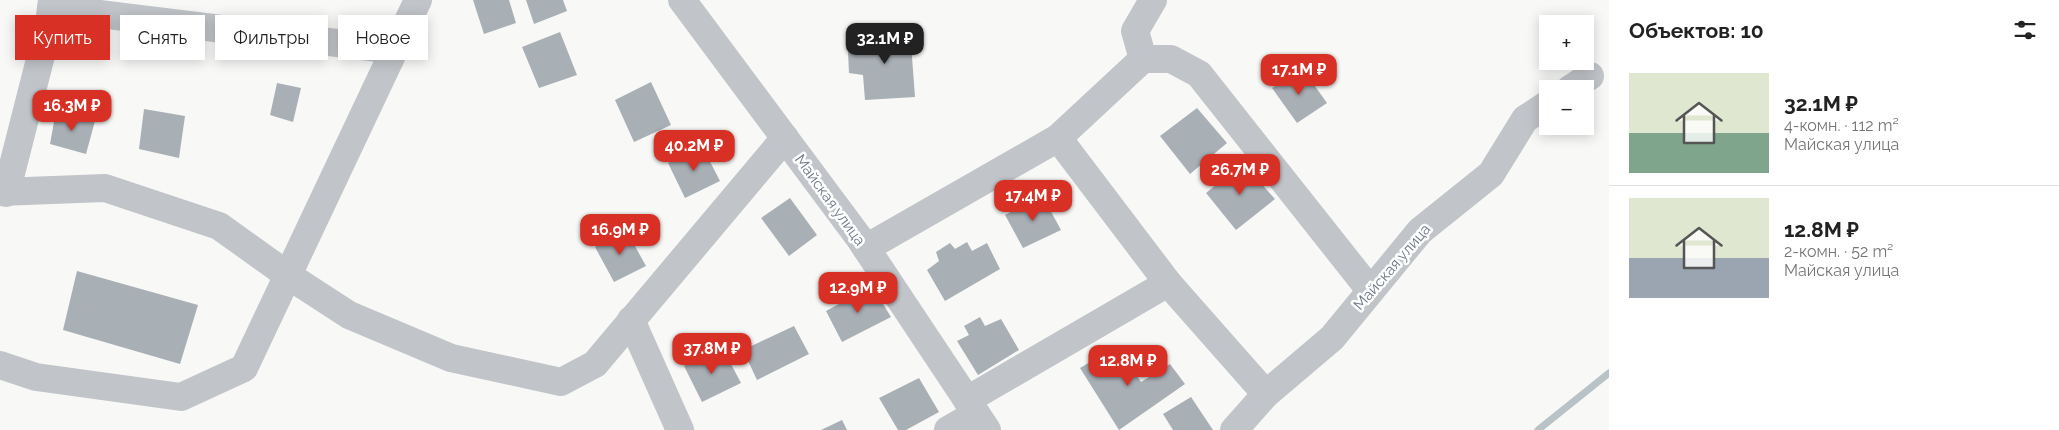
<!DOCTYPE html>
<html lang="ru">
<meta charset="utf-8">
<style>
body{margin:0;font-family:Raleway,sans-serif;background:#f2f2f2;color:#222;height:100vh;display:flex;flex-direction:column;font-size:19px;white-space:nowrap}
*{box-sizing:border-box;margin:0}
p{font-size:16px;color:#767676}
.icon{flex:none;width:28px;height:28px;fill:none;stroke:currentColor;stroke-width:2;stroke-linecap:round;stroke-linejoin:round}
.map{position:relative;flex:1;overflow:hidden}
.drawer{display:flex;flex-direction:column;background:#fff;width:450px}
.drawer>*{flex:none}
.hud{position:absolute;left:15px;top:15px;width:475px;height:45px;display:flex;gap:10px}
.tools{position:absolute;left:1539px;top:15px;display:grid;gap:10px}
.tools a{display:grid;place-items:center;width:55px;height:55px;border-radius:0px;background:#fff;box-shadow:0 2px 12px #0003;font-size:25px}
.price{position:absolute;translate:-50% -42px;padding:0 11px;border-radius:10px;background:#d93025;color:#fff;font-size:16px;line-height:32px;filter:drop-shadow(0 1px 2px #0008)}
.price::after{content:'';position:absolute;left:50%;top:30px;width:15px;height:11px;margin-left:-8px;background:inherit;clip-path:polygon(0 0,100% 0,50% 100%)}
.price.on{background:#222;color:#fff}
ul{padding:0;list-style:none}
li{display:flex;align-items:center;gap:15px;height:125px;padding:0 20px}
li+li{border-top:1px solid #e0e0e0}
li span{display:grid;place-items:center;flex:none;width:140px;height:100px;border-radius:0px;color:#555}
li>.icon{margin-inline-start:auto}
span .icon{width:60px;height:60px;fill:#fffc;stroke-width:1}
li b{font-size:21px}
h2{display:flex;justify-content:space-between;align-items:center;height:60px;padding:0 20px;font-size:21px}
.pill{padding:0 18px;border-radius:0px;background:#fff;box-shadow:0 2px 12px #0003;font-size:18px;line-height:45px}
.pill.on{background:#d93025;color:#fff}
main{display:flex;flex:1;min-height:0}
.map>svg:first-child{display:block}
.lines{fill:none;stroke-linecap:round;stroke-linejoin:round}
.stream{stroke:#b9c3c7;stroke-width:7}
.building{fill:#a8afb5}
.minor{stroke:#c1c4c8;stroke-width:28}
.labels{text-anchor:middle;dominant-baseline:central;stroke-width:5;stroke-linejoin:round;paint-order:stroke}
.street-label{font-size:15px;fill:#6c7884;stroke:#fff}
</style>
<main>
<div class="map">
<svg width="1609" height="430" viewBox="0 0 1609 430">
<rect width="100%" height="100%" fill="#f8f9f7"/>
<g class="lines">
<!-- stream -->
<polyline class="stream" points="1538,430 1609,373"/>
</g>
<!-- building -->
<g class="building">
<polygon points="473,0 509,0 516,23 484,34"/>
<polygon points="526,0 563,0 567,11 534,24"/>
<polygon points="910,30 915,97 865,100 863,75 849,73 848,52 862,53 863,33"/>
<polygon points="560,32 577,75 539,88 522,47"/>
<polygon points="1302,68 1327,103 1297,123 1272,88"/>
<polygon points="651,82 671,125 634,142 615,100"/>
<polygon points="277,83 301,88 293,122 270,115"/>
<polygon points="1197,108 1227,143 1190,174 1160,136"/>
<polygon points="144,109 185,116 179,158 139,149"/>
<polygon points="56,111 95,121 86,154 50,144"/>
<polygon points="702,146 720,181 685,198 668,163"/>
<polygon points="1243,163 1275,199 1236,230 1206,193"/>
<polygon points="1042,195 1061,230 1023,248 1005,215"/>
<polygon points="790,198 817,235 789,256 761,218"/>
<polygon points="626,230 646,266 614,282 595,247"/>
<polygon points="967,242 972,251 987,243 1000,269 945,301 927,270 939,261 936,252 950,243 955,249"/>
<polygon points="77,271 198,305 180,364 63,330"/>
<polygon points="872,286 891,317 842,342 826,311"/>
<polygon points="980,317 985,326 1001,319 1019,350 978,375 957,341 969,335 964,326"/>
<polygon points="794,326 809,354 757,380 743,350"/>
<polygon points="1117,346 1141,382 1170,364 1185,384 1119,430 1080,368"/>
<polygon points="722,347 741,383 702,402 684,366"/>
<polygon points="919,378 939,412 906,430 898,430 879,398"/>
<polygon points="1191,397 1213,430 1173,430 1163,414"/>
<polygon points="842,420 847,430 821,430"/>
</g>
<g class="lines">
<!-- minor -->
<g class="minor">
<polyline points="682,0 860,239 987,430"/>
<polyline points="51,8 395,50"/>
<polyline points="1143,59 1135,31 1153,0"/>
<polyline points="1570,89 1590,76"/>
<polyline points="1058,138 1168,283"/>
<polyline points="0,192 105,188 219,226 289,276 349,315 451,358 561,382 595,364 785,138"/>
<polyline points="6,193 49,24 52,0"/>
<polyline points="866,248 1058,138 1143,59 1171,59 1199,74 1370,290"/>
<polyline points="631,320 680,430"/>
<polyline points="0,365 36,377 181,397 244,368 418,0"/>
<polyline points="967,400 1168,283 1266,394"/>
<polyline points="948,430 976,414"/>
<polyline points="1234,430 1266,394 1332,338 1420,231 1491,174 1525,119 1548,104"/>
</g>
</g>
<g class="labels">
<!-- street labels -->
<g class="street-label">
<text transform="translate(830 200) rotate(54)">Майская улица</text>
<text transform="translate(1392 267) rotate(-49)">Майская улица</text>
</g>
</g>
</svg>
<div class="tools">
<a>+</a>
<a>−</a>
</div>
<b class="price on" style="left:885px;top:65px">32.1M ₽</b>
<b class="price" style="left:1299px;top:96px">17.1M ₽</b>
<b class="price" style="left:72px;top:132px">16.3M ₽</b>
<b class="price" style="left:694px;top:172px">40.2M ₽</b>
<b class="price" style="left:1240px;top:196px">26.7M ₽</b>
<b class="price" style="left:1033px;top:222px">17.4M ₽</b>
<b class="price" style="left:620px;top:256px">16.9M ₽</b>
<b class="price" style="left:858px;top:314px">12.9M ₽</b>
<b class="price" style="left:712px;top:375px">37.8M ₽</b>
<b class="price" style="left:1128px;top:387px">12.8M ₽</b>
<div class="hud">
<a class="pill on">Купить</a>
<a class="pill">Снять</a>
<a class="pill">Фильтры</a>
<a class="pill">Новое</a>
</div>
</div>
<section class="drawer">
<h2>Объектов: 10<svg class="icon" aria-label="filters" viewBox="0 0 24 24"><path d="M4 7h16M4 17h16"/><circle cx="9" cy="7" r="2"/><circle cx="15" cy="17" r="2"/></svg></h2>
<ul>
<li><span style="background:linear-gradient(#dfe7d0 60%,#7fa58c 0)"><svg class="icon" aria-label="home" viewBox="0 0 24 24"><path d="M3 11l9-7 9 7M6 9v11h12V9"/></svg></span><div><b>32.1M ₽</b><p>4-комн. · 112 m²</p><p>Майская улица</p></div></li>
<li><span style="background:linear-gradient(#dfe7d0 60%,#9aa5b1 0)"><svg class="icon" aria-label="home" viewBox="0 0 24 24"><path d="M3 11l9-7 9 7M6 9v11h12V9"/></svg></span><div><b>12.8M ₽</b><p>2-комн. · 52 m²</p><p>Майская улица</p></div></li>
</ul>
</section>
</main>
